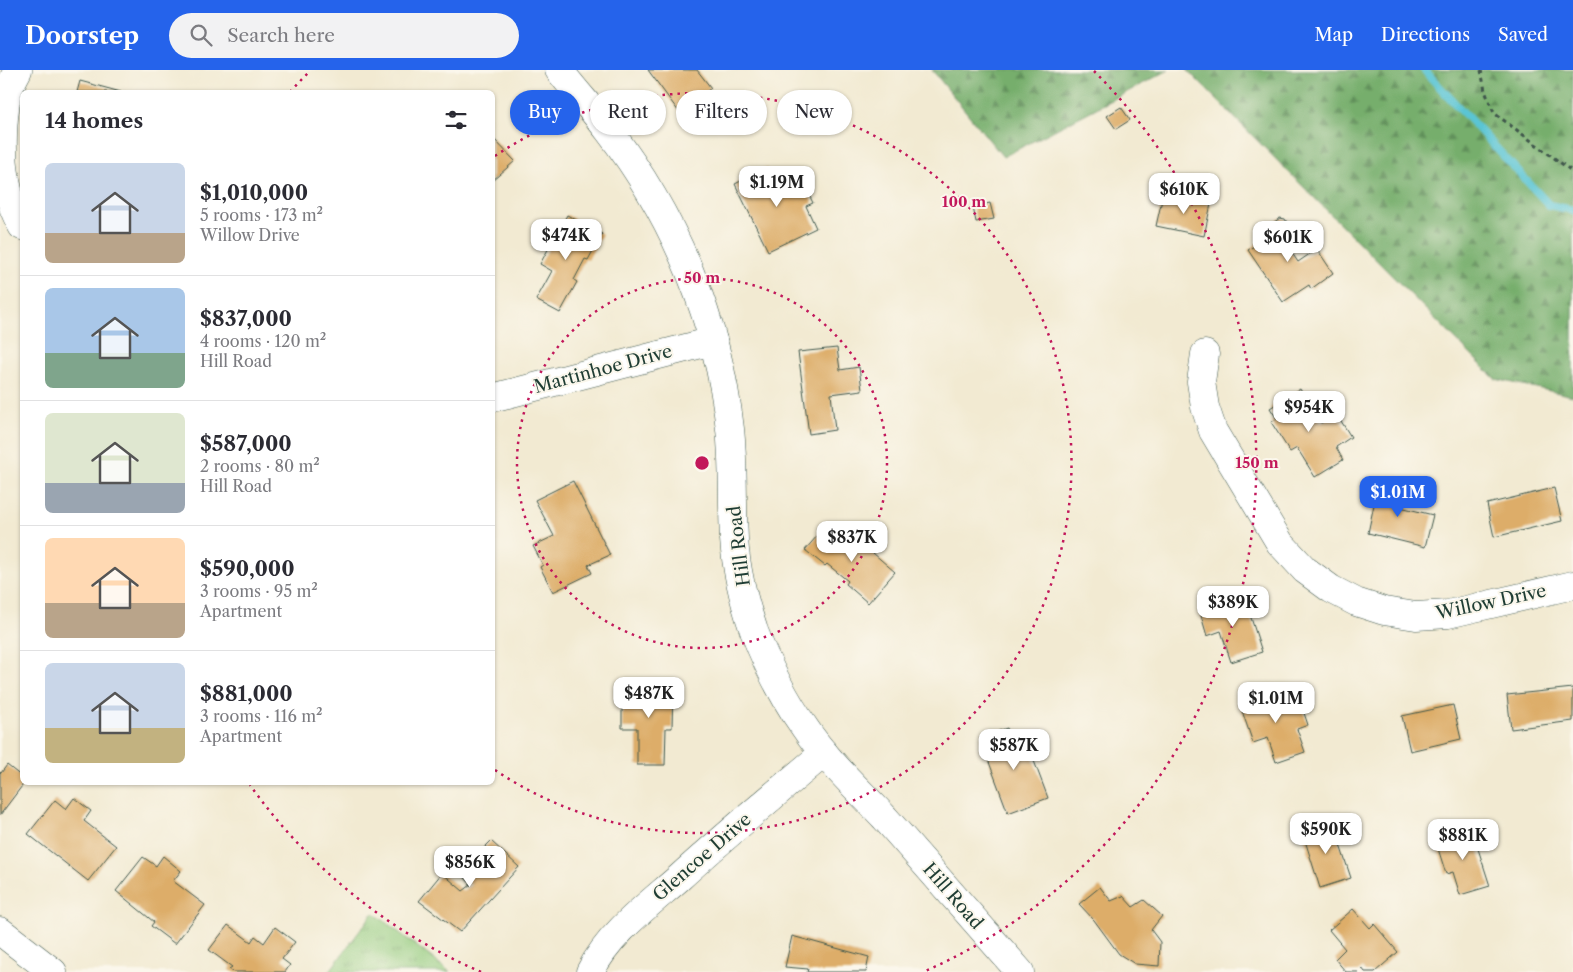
<!DOCTYPE html>
<meta charset="utf-8">
<style>
body{margin:0;font-family:"Libre Caslon Text",serif;background:#f2f2f3;color:#2b2b33;height:100vh;display:flex;flex-direction:column;font-size:19px;white-space:nowrap}
*{box-sizing:border-box;margin:0}
p{font-size:16px;color:#7c7c81}
.icon{flex:none;width:28px;height:28px;fill:none;stroke:currentColor;stroke-width:2;stroke-linecap:round;stroke-linejoin:round}
.map{position:relative;flex:1;overflow:hidden}
.panel{position:absolute;left:20px;top:20px;width:475px;height:695px;display:flex;flex-direction:column;background:#fff;border-radius:8px;box-shadow:0 1px 4px #0004}
.panel>*{flex:none}
.hud{position:absolute;left:510px;top:20px;width:475px;height:45px;display:flex;gap:10px}
.price{position:absolute;translate:-50% -42px;padding:0 11px;border-radius:10px;background:#fff;color:#222;font-size:16px;line-height:32px;filter:drop-shadow(0 1px 2px #0008)}
.price::after{content:'';position:absolute;left:50%;top:30px;width:15px;height:11px;margin-left:-8px;background:inherit;clip-path:polygon(0 0,100% 0,50% 100%)}
.price.selected{background:#2563eb;color:#fff}
ul{padding:0;list-style:none}
li{display:flex;align-items:center;gap:15px;height:125px;padding:0 25px}
li+li{border-top:1px solid #e1e1e2}
li span{display:grid;place-items:center;flex:none;width:140px;height:100px;border-radius:8px;color:#555}
li>.icon{margin-inline-start:auto}
span .icon{width:60px;height:60px;fill:#fffc;stroke-width:1}
li b{font-size:21px}
h2{display:flex;justify-content:space-between;align-items:center;height:60px;padding:0 25px;font-size:21px}
.chip{padding:0 18px;border-radius:22px;background:#fff;box-shadow:0 1px 4px #0004;font-size:18px;line-height:45px}
.chip.selected{background:#2563eb;color:#fff}
header{display:flex;align-items:center;gap:30px;box-sizing:border-box;height:70px;padding:0 25px;background:#2563eb;color:#fff}
header strong{font-size:24px}
nav{display:flex;gap:28px;margin-inline-start:auto;font-size:18px}
.search{width:350px;height:45px;background:#f2f2f3;display:flex;align-items:center;gap:12px;box-sizing:border-box;padding:0 18px;border-radius:28px;color:#7c7c81;font-size:19px}
.map>svg:first-child{display:block}
.grass{fill:url(#grass-tufts);stroke:#598458}
.forest{fill:url(#forest-firs);stroke:#4a7650}
.lines{fill:none;stroke-linecap:round;stroke-linejoin:round}
.stream{stroke:#5ac5d4;stroke-width:8}
.building{fill:#ddad69}
.minor-casing{stroke:#3f574c;stroke-width:29}
.path{stroke:#3f574c;stroke-width:3;stroke-dasharray:4 4;stroke-linecap:butt}
.minor{stroke:#fff;stroke-width:28}
.ring{fill:none;stroke:#c2185b;stroke-width:2.5;stroke-dasharray:2.5 5}
.labels{text-anchor:middle;dominant-baseline:central;stroke-width:4;stroke-linejoin:round;paint-order:stroke}
.street-label{font-size:18px;fill:#1f3d34;stroke:#fbf7ec}
.centre{fill:#c2185b;stroke:#fbf7ec;stroke-width:2.5}
.ring-label{font-size:15px;text-anchor:middle;font-weight:bold;fill:#c2185b;stroke:#fbf7ec;stroke-width:4;stroke-linejoin:round;paint-order:stroke}
</style>
<header>
<strong>Doorstep</strong>
<div class="search"><svg class="icon" aria-label="search" viewBox="0 0 24 24"><circle cx="10" cy="10" r="6"/><path d="M15 15l6 6"/></svg>Search here</div>
<nav><a>Map</a><a>Directions</a><a>Saved</a></nav>
</header>
<div class="map">
<svg width="1573" height="902" viewBox="0 0 1573 902">
<defs>
<pattern id="grass-tufts" width="24" height="20" patternUnits="userSpaceOnUse" patternTransform="scale(1.25)"><rect width="24" height="20" fill="#93ca7d"/><path d="M3 7l-1-3M5 7V3M7 7l1-3M15 17l-1-3M17 17v-4M19 17l1-3" fill="none" stroke="#77a567"/></pattern>
<pattern id="forest-firs" width="22" height="20" patternUnits="userSpaceOnUse" patternTransform="scale(1.25)"><rect width="22" height="20" fill="#76ae6c"/><path d="M5 1l3.5 6h-7zM16 11l3.5 6h-7z" fill="#608f5a"/></pattern>
</defs>
<rect width="100%" height="100%" fill="#fbf7ec"/>
<filter id="ink" filterUnits="userSpaceOnUse"><feTurbulence type="fractalNoise" baseFrequency=".02" numOctaves="2"/><feDisplacementMap in="SourceGraphic" scale="10" xChannelSelector="R" yChannelSelector="G"/><feConvolveMatrix kernelMatrix="1 2 1 2 8 2 1 2 1" color-interpolation-filters="sRGB"/></filter>
<filter id="wash" filterUnits="userSpaceOnUse"><feTurbulence type="fractalNoise" baseFrequency=".0096" numOctaves="4" result="noise"/><feDisplacementMap in="SourceGraphic" scale="20" xChannelSelector="R" yChannelSelector="G"/><feGaussianBlur stdDeviation="1.12" result="paint"/><feColorMatrix in="noise" values="0 0 0 0 0 0 0 0 0 0 0 0 0 0 0 0 0 1.4 0 .05"/><feComposite in="paint" operator="in"/></filter>
<g filter="url(#wash)">
<rect width="100%" height="100%" fill="#f2ead2"/>
<!-- grass -->
<polygon class="grass" points="373,843 374,843 450,902 329,902"/>
<!-- forest -->
<g class="forest">
<polygon points="932,0 1169,0 1003,87"/>
<polygon points="1187,0 1573,0 1573,326 1495,309"/>
</g>
<g class="lines">
<!-- stream -->
<polyline class="stream" points="1424,0 1549,135 1573,140"/>
</g>
<g id="blocks">
<!-- building -->
<g class="building">
<polygon points="648,0 697,0 711,18 679,42"/>
<polygon points="80,11 121,22 77,22"/>
<polygon points="1121,37 1130,50 1116,59 1107,46"/>
<polygon points="492,67 515,91 492,111"/>
<polygon points="767,98 775,116 799,104 813,133 806,136 816,158 768,181 735,114"/>
<polygon points="1163,125 1211,134 1204,166 1156,156"/>
<polygon points="990,133 994,149 976,152 973,137"/>
<polygon points="567,145 602,164 588,190 585,189 574,210 577,212 560,243 536,230 552,201 540,194"/>
<polygon points="1280,148 1285,149 1295,165 1294,168 1286,174 1298,192 1317,179 1333,203 1311,219 1309,215 1283,232 1248,180 1275,162 1270,155"/>
<polygon points="837,278 840,300 859,297 862,320 831,324 835,360 809,364 798,282"/>
<polygon points="1300,319 1321,353 1336,343 1351,367 1336,377 1343,390 1315,407 1297,378 1290,382 1271,352 1277,349 1270,338"/>
<polygon points="573,411 610,485 588,495 592,503 553,522 540,497 543,495 533,476 554,466 535,430"/>
<polygon points="1379,411 1405,418 1400,437 1433,445 1425,477 1368,463"/>
<polygon points="1554,418 1562,451 1494,467 1487,434"/>
<polygon points="823,459 842,474 851,464 895,502 868,533 846,514 848,511 827,494 825,496 805,480"/>
<polygon points="1244,526 1262,582 1231,592 1221,561 1207,566 1200,542 1213,538 1213,536"/>
<polygon points="622,615 673,615 672,658 666,658 665,695 637,695 637,658 622,658"/>
<polygon points="1573,618 1573,651 1511,659 1507,625"/>
<polygon points="1286,622 1290,634 1300,631 1308,655 1297,659 1305,682 1276,692 1268,668 1253,673 1240,635 1256,629 1257,632"/>
<polygon points="1453,635 1461,669 1410,681 1402,646"/>
<polygon points="1007,658 1016,680 1028,675 1048,728 1008,743 980,668"/>
<polygon points="7,695 22,707 22,712 25,712 0,745 0,702 1,703"/>
<polygon points="74,728 91,741 84,751 116,776 88,811 28,764 55,730 66,739"/>
<polygon points="1332,751 1351,808 1320,818 1302,761"/>
<polygon points="1471,757 1490,816 1460,825 1453,802 1446,804 1435,769"/>
<polygon points="491,771 519,797 460,862 419,831 442,803 463,821 471,815 460,802"/>
<polygon points="163,786 181,801 173,811 205,835 175,874 151,856 154,852 116,821 143,787 156,796"/>
<polygon points="1100,817 1111,831 1123,826 1133,837 1144,830 1162,846 1151,860 1160,872 1159,896 1135,894 1119,884 1094,850 1079,834"/>
<polygon points="1353,839 1370,858 1374,854 1398,882 1375,902 1365,902 1362,898 1358,902 1346,902 1335,889 1345,879 1329,860"/>
<polygon points="228,855 251,872 255,866 264,873 275,857 295,872 282,889 290,895 285,902 233,902 229,899 232,897 209,880"/>
<polygon points="792,866 869,887 866,902 807,902 808,899 785,897"/>
</g>
</g>
</g>
<g filter="url(#ink)">
<use href="#blocks" fill-opacity="0" stroke="#3f574c" stroke-width="1"/>
<g class="lines">
<defs>
<g id="minor">
<path d="M18 0C14 8 9 16 7 25 0 67 0 118 22 156"/>
<path d="M559 0C575 21 593 40 609 61 675 147 718 251 730 359 734 395 732 432 734 469 736 499 744 532 754 561 767 594 784 629 805 658 827 691 858 719 885 748 930 800 975 851 1020 902"/>
<polyline points="1205,284 1201,312 1205,337 1213,361 1280,473 1305,500 1331,519 1356,532 1384,541 1416,546 1448,544 1573,515"/>
<polyline points="492,328 713,271"/>
<polyline points="0,861 53,902"/>
<path d="M590 902C609 864 647 836 679 808 726 765 775 724 824 683"/>
</g>
</defs>
<!-- minor casing -->
<use href="#minor" class="minor-casing"/>
<!-- path -->
<polyline class="path" points="1481,0 1485,21 1494,43 1573,102"/>
<!-- minor -->
<use href="#minor" class="minor"/>
</g>
</g>
<!-- distance rings -->
<g class="ring">
<circle cx="702" cy="393" r="185"/>
<path d="M495 86A370 370 0 1 1 495 700"/>
<path d="M481 902A555 555 0 0 1 250 715M290 22A555 555 0 0 1 310 1M1094 1A555 555 0 0 1 923 902"/>
</g>
<g class="labels">
<!-- street labels -->
<g class="street-label">
<text transform="translate(603 299) rotate(-15)">Martinhoe Drive</text>
<text transform="translate(739 476) rotate(-97)">Hill Road</text>
<text transform="translate(1491 532) rotate(-12)">Willow Drive</text>
<text transform="translate(702 787) rotate(-41)">Glencoe Drive</text>
<text transform="translate(953 826) rotate(49)">Hill Road</text>
</g>
</g>
<circle cx="702" cy="393" r="8" class="centre"/>
<g class="ring-label">
<text x="964" y="137">100 m</text>
<text x="702" y="213">50 m</text>
<text x="1257" y="398">150 m</text>
</g>
</svg>
<b class="price" style="left:777px;top:138px">$1.19M</b>
<b class="price" style="left:1184px;top:145px">$610K</b>
<b class="price" style="left:566px;top:191px">$474K</b>
<b class="price" style="left:1288px;top:193px">$601K</b>
<b class="price" style="left:1309px;top:363px">$954K</b>
<b class="price selected" style="left:1398px;top:448px">$1.01M</b>
<b class="price" style="left:852px;top:493px">$837K</b>
<b class="price" style="left:1233px;top:558px">$389K</b>
<b class="price" style="left:649px;top:649px">$487K</b>
<b class="price" style="left:1276px;top:654px">$1.01M</b>
<b class="price" style="left:1014px;top:701px">$587K</b>
<b class="price" style="left:1326px;top:785px">$590K</b>
<b class="price" style="left:1463px;top:791px">$881K</b>
<b class="price" style="left:470px;top:818px">$856K</b>
<div class="hud">
<a class="chip selected">Buy</a>
<a class="chip">Rent</a>
<a class="chip">Filters</a>
<a class="chip">New</a>
</div>
<section class="panel">
<h2>14 homes<svg class="icon" aria-label="filters" viewBox="0 0 24 24"><path d="M4 7h16M4 17h16"/><circle cx="9" cy="7" r="2"/><circle cx="15" cy="17" r="2"/></svg></h2>
<ul>
<li><span style="background:linear-gradient(#c9d6e8 70%,#b9a48a 0)"><svg class="icon" aria-label="home" viewBox="0 0 24 24"><path d="M3 11l9-7 9 7M6 9v11h12V9"/></svg></span><div><b>$1,010,000</b><p>5 rooms · 173 m²</p><p>Willow Drive</p></div></li>
<li><span style="background:linear-gradient(#a9c7e8 65%,#7fa58c 0)"><svg class="icon" aria-label="home" viewBox="0 0 24 24"><path d="M3 11l9-7 9 7M6 9v11h12V9"/></svg></span><div><b>$837,000</b><p>4 rooms · 120 m²</p><p>Hill Road</p></div></li>
<li><span style="background:linear-gradient(#dfe7d0 70%,#9aa5b1 0)"><svg class="icon" aria-label="home" viewBox="0 0 24 24"><path d="M3 11l9-7 9 7M6 9v11h12V9"/></svg></span><div><b>$587,000</b><p>2 rooms · 80 m²</p><p>Hill Road</p></div></li>
<li><span style="background:linear-gradient(#ffd9b3 65%,#b9a48a 0)"><svg class="icon" aria-label="home" viewBox="0 0 24 24"><path d="M3 11l9-7 9 7M6 9v11h12V9"/></svg></span><div><b>$590,000</b><p>3 rooms · 95 m²</p><p>Apartment</p></div></li>
<li><span style="background:linear-gradient(#c9d6e8 65%,#c2b280 0)"><svg class="icon" aria-label="home" viewBox="0 0 24 24"><path d="M3 11l9-7 9 7M6 9v11h12V9"/></svg></span><div><b>$881,000</b><p>3 rooms · 116 m²</p><p>Apartment</p></div></li>
</ul>
</section>
</div>
